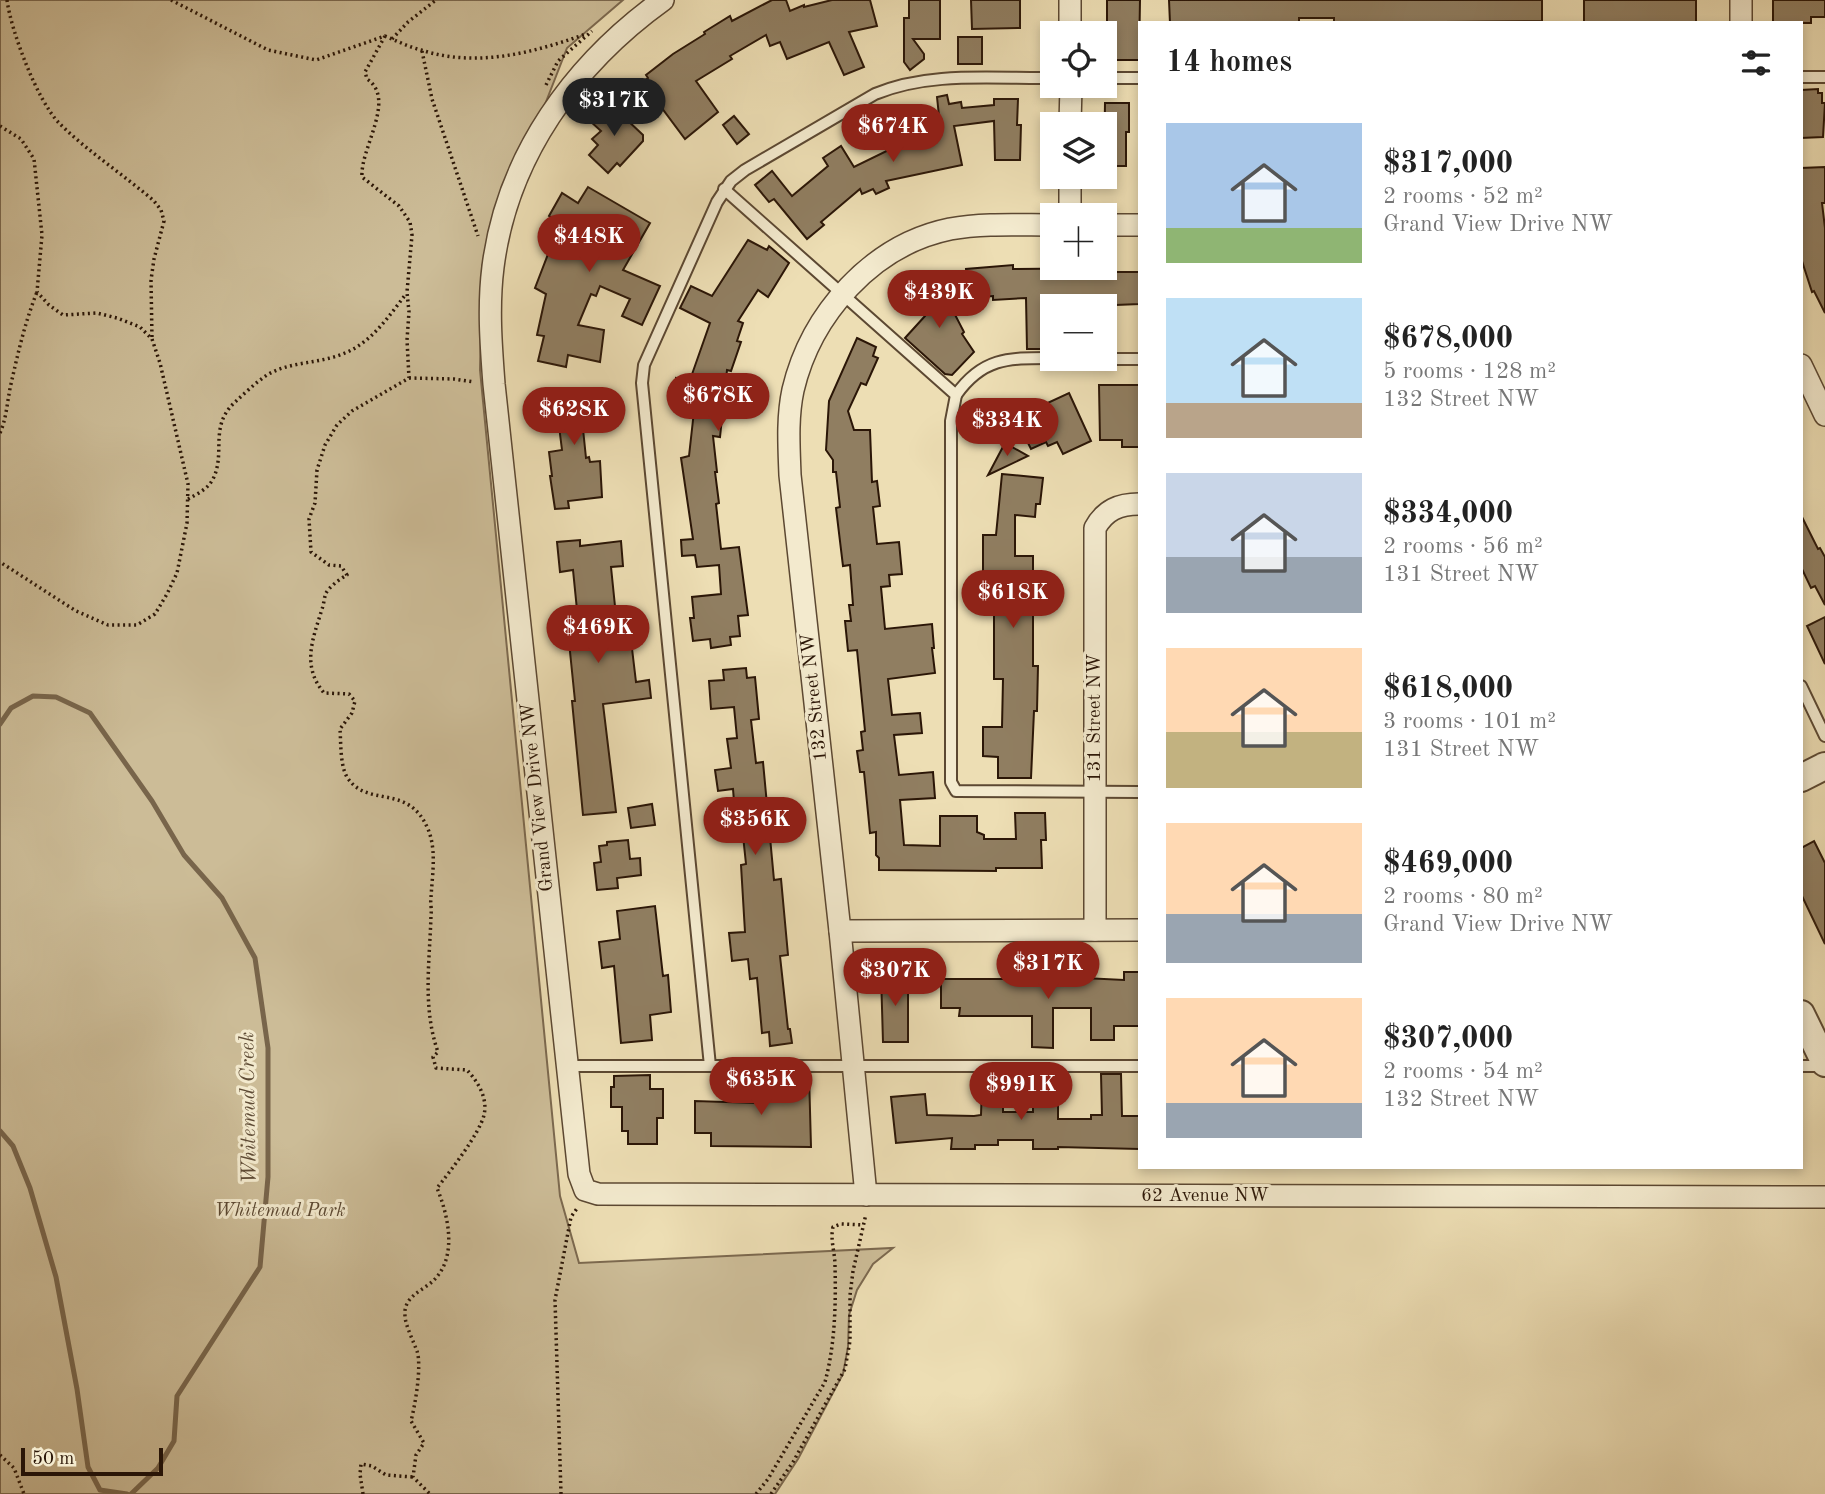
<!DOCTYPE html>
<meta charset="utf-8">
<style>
body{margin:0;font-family:"Old Standard TT",serif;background:#f6f6f6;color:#222;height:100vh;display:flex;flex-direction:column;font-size:26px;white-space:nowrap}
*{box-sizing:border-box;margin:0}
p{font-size:23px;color:#767676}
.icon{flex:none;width:38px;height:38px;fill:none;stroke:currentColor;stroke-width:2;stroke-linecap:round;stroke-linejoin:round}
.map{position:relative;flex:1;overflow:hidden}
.drawer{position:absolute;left:1138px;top:21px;width:665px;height:1148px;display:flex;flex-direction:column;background:#fff;border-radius:0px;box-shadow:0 4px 10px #0003}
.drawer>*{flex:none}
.buttons{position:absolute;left:1040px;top:21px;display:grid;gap:14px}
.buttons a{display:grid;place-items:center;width:77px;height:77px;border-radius:0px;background:#fff;box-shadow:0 4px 10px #0003;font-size:35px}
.scale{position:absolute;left:21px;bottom:18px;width:142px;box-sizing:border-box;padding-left:7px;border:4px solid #2b1607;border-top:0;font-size:19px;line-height:24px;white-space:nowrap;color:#2b1607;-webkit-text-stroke:5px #f3eace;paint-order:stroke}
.price{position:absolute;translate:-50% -60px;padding:0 16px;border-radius:24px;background:#8f2418;color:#fff;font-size:23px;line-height:46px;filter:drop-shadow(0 2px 4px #0008)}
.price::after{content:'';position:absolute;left:50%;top:42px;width:21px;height:16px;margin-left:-10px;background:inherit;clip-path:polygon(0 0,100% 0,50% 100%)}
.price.on{background:#222;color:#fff}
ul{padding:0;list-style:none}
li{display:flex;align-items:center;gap:21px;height:175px;padding:0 28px}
li span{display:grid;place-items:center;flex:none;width:196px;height:140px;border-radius:0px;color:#555}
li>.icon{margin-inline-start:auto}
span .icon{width:84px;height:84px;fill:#fffc;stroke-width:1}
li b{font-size:30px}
h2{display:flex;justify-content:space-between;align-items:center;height:84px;padding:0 28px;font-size:30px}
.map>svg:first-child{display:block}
.green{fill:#ccbc97;stroke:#7c694f;stroke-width:2}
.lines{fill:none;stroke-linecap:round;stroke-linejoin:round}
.stream{stroke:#78654b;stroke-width:5}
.building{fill:#907e61;stroke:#2b1607;stroke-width:2}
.service-casing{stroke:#5c4832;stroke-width:14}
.minor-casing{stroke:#5c4832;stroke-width:24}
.tertiary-casing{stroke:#5c4832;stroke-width:30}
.path{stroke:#2b1607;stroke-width:3.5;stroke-dasharray:2 3.5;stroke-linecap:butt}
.service{stroke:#f3eace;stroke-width:10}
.minor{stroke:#f3eace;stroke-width:21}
.tertiary{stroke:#f3eace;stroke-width:26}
.labels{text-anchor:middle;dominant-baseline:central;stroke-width:6;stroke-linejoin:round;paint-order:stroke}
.street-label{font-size:19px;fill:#2b1607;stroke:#f3eace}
.park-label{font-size:19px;font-style:italic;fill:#5b4832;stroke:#f3eace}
.water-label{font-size:21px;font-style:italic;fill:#5e4b35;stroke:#f3eace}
</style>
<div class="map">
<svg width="1825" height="1494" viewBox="0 0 1825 1494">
<rect width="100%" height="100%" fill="#eddeb4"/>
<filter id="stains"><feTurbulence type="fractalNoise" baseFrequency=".00286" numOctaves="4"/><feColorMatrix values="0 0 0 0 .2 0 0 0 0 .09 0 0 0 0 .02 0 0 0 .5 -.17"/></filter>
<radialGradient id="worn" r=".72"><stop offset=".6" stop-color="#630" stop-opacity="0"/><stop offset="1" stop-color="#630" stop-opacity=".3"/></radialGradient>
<!-- green -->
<polygon class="green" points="0,0 623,0 567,48 482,266 480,370 560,1196 579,1263 893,1248 873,1264 857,1290 849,1315 848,1347 843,1374 798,1459 775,1494 0,1494"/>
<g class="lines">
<!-- stream -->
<g class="stream">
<polyline points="0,724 11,708 33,696 56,697 90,713 152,801 184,855 222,898 255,958 268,1048 268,1177 260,1267 177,1396 174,1441 158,1468 131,1494"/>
<polyline points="0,1131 13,1146 30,1188 56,1277 77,1389 88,1467 100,1490 127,1494"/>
</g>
</g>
<!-- building -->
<g class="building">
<polygon points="772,0 786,0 790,11 804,5 804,7 832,0 870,0 877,26 849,32 864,67 844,75 829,42 787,59 780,42 770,46 766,35 730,56 732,59 696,81 718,112 685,139 658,103 651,108 635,88 648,78 646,75 673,54 705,34 704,32 730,16 732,21"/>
<polygon points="909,0 940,0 940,39 913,39 924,54 924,59 910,70 904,62 904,18 909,18"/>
<polygon points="971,0 1020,0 1020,28 972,29"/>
<polygon points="1107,0 1140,0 1139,60 1107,60"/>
<polygon points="1169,0 1542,0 1542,21 1334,23 1334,18 1299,18 1299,23 1170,23"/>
<rect x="1584" y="0" width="112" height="23"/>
<polygon points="1773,0 1825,0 1825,17 1811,17 1811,23 1773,23"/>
<rect x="958" y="37" width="24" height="27"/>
<polygon points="1818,89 1818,93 1822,93 1822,103 1825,103 1823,137 1801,138 1801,90"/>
<polygon points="947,95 949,104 961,102 962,108 994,105 994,99 1018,99 1017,125 1021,125 1020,160 995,160 994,121 954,126 962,165 886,181 889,188 876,194 873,189 862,194 860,189 821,222 824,225 807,239 774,199 769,202 755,185 772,171 792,196 828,166 823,158 841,146 854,167 905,142 941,135 937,97"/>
<polygon points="608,102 643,135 643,141 620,166 617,163 608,173 589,155 598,145 592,139 601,131 590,121"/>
<polygon points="1105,103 1129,103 1129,132 1126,132 1126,166 1104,166"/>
<polygon points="734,116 749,134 737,144 723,125"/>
<polygon points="1825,167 1825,203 1822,203 1825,228 1825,313 1814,291 1812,292 1801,258 1801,168"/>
<polygon points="588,187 650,223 623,270 660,286 642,325 622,316 630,299 600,286 596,296 591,294 578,325 604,330 600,362 568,355 566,367 538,361 544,336 537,335 546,294 535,288 560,223 549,216 562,193 578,203"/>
<polygon points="748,240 767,250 769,246 789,263 768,297 758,290 738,321 743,323 737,341 741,342 731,371 727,370 720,437 713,436 717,472 715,472 719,503 716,504 721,549 739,547 748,615 738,616 740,636 730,637 731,645 711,648 710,639 693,641 690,618 694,618 692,597 721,594 719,565 697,567 695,555 682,556 681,540 693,539 681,458 689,456 694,411 673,409 676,378 690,380 710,323 680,308 691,286 712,296"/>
<polygon points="1013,265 1013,269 1116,268 1116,272 1139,272 1139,304 1092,306 1092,303 1049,303 1050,349 1027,349 1026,298 993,300 993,296 968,298 966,269"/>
<polygon points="936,278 964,332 962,334 974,352 952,375 945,374 905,338 925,316 912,291"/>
<polygon points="857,338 876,347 873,356 878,358 866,385 861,383 848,411 854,430 870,430 872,482 877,481 880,506 873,507 877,544 899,542 902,574 889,575 890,586 881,587 885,629 932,624 934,648 932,648 935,673 888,679 892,715 920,713 922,733 894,735 899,775 933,772 935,798 900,800 904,845 940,846 940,816 977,816 977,832 984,835 984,839 1016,839 1015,813 1045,813 1046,840 1041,840 1042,868 996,868 996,871 879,870 879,858 876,855 876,832 870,833 864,772 860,772 857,751 863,750 861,732 865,731 857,650 848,651 845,621 851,621 849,605 853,605 850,565 843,566 836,508 840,507 836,472 833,472 833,460 826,450 829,401"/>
<polygon points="1099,385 1139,385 1139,447 1122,447 1122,440 1100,440"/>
<polygon points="566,389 566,394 600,391 603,412 598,413 600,427 583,429 586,458 589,457 590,462 600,461 602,497 568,501 569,508 555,509 550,476 552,476 549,452 562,450 558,418 549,419 545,392"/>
<polygon points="1069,393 1091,441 1063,454 1057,442 1048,446 1046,442 1031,449 1020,427 1045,415 1041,406"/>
<polygon points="1005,443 1028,456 988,475"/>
<polygon points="1002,474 1043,478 1040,504 1036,504 1035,517 1015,515 1015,556 1033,556 1033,666 1038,666 1037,711 1034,711 1031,778 998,778 998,757 983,756 983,727 1002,727 1003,679 994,679 994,582 983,582 983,535 996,535"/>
<polygon points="1801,515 1818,549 1820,548 1825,557 1825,605 1815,586 1811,588 1801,567"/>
<polygon points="580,540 580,546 621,541 623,566 611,567 616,616 628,615 636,682 649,680 651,698 603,704 616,812 583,815 572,701 575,701 567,622 578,620 573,570 560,572 557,542"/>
<polygon points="1825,617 1825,664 1807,626"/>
<polygon points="746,668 747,678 755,677 759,719 751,720 756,763 763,762 774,880 781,879 788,955 780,956 788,1029 790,1029 792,1043 770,1046 769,1032 762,1033 757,978 750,979 748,959 732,961 729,933 745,932 741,865 746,864 742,826 736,826 733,789 718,791 715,770 731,768 727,739 737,738 734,707 711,709 709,681 724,680 723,670"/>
<polygon points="652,804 655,825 631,828 628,808"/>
<polygon points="628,840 630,859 640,858 641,875 617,878 618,888 597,890 594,863 601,862 599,846 607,845 607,842"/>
<polygon points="1814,841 1825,863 1825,944 1801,894 1801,848"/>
<polygon points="655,906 663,976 668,975 671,1012 650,1015 652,1040 621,1043 614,966 602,968 599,942 620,939 617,911"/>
<polygon points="1124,972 1139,972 1139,1026 1114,1026 1114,1040 1091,1040 1091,1008 1053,1008 1053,1048 1032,1047 1032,1016 959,1016 960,1008 941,1008 941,979 1012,979 1012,973 1043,973 1043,976 1124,980"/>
<polygon points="881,974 908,977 908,1042 883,1042"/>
<polygon points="780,1074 809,1074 811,1147 711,1146 711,1133 695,1133 695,1101 756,1103 756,1089 780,1089"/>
<polygon points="1101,1074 1121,1074 1122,1116 1139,1116 1139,1149 1058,1147 1058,1149 1033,1149 1033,1140 998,1140 998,1145 975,1145 975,1149 951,1149 952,1138 896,1143 891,1097 925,1094 927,1115 974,1116 981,1115 982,1086 1003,1087 1003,1112 1033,1112 1033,1094 1058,1094 1058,1119 1091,1119 1091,1115 1102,1115"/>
<polygon points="650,1075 650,1089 663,1089 663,1118 657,1118 657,1144 628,1144 628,1131 622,1131 622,1107 611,1107 611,1087 614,1087 614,1076"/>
</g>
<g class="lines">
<defs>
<g id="service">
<polyline points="1801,77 1825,77"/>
<polyline points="1104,78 1139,78"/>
<polyline points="724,189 956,395 951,421 951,782 956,791 1139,792"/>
<polyline points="1104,359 1139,359"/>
<path d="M956 395C983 357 1009 358 1052 358"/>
<polyline points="1801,686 1825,736"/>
<path d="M568 1066H710L642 383 644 365 717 202 731 181 745 170 875 94C930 71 993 79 1052 78"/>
<polyline points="710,1066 1139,1066"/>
<polyline points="1801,1066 1825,1066"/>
</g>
<g id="minor">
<path d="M663 0C574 64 507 156 493 267 488 306 491 345 494 384L579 1174 585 1190 598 1194 1825 1197"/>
<polyline points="1070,0 1070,33"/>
<polyline points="1741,23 1741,0"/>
<polyline points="1070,124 1071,86"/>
<polyline points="1070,215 1070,177"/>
<polyline points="1104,225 1139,225"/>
<polyline points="1801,365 1825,415"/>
<path d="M1095 930V528C1105 510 1119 504 1139 504"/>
<polyline points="840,931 1139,930"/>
<path d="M866 1195 840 931 790 475C789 447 787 418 793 390 811 314 872 245 950 229 983 223 1018 225 1052 225"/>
</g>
<g id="tertiary">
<polyline points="1801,778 1825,766"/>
<polyline points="1801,1014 1825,1063"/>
</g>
</defs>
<!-- service casing -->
<use href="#service" class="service-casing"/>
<!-- minor casing -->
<use href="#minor" class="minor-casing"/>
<!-- tertiary casing -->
<use href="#tertiary" class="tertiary-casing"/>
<!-- path -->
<g class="path">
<path d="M7 0C11 31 37 100 59 123 87 151 124 175 154 201L161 210 164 221 154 259 151 280 152 339"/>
<path d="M171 0 268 50 316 60 385 36C397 41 409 47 421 50 477 68 532 53 586 34"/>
<path d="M385 36 365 72 367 79C397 99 360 148 362 177L399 206 410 222 412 235 407 292 409 312 407 340 409 378 352 411 337 425 325 445 317 470 315 503 309 519 311 552 329 565 341 566 347 575C340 579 330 586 326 593 324 598 324 604 322 609 313 639 301 665 324 693L349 694 355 701 352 713 340 729C341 743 340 765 347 777 367 809 408 782 428 829 437 851 432 876 431 898 430 903 432 909 431 914 430 960 422 1007 438 1052L433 1057 436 1068 467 1070C478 1082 488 1098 484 1115 480 1133 449 1173 437 1188 448 1215 458 1256 434 1280 423 1291 403 1296 405 1316 405 1324 414 1343 417 1351 422 1366 415 1406 411 1421L424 1443 416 1455 413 1477 430 1494"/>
<polyline points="392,39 408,22 436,0"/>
<polyline points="422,51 432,99 478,236"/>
<polyline points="546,85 558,61 592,31"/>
<polyline points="0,126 21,139 34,159 42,235 37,292 49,305 63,315 97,313 117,318 140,327 152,339 160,363 188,484 187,523 177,573 167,594 155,614 137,625 108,625 76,611 0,562"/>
<polyline points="409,378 454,379 474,382"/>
<path d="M0 433C7 417 7 401 11 384 18 353 25 322 37 292"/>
<path d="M188 499C197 494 208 489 213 479 226 453 209 427 234 403 244 394 255 383 267 375 290 361 320 364 345 353 372 342 389 316 406 294"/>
<polyline points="0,1455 14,1468 24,1494"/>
<polyline points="363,1494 360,1474 361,1464 372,1466 386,1475 413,1477"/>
<polyline points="561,1494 555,1300 571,1217 578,1207"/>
<path d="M756 1494 768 1479 825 1382C835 1345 836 1304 835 1266 835 1252 830 1240 833 1227L841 1224 863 1225"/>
<polyline points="771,1494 793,1462 845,1369 850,1341 850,1295 853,1271 866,1214"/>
</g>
<!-- service -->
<use href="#service" class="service"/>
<!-- minor -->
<use href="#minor" class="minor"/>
<!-- tertiary -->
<use href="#tertiary" class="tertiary"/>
</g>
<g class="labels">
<!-- street labels -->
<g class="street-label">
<text transform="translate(815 697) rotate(-96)">132 Street NW</text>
<text transform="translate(1095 718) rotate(-90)">131 Street NW</text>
<text transform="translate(538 797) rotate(-96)">Grand View Drive NW</text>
<text x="1205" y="1196">62 Avenue NW</text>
</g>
<!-- park labels -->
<g class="park-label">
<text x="280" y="1211">Whitemud Park</text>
</g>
<!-- water labels -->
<g class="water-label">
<text transform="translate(249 1108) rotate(-91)">Whitemud Creek</text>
</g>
</g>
<rect width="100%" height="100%" filter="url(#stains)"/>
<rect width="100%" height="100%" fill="url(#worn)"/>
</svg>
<div class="buttons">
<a><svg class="icon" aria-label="locate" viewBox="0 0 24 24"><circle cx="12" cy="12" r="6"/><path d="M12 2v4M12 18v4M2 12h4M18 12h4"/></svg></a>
<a><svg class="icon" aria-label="layers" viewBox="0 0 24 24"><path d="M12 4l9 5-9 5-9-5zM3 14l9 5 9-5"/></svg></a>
<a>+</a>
<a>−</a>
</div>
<div class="scale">50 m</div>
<b class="price on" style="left:614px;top:138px">$317K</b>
<b class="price" style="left:893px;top:164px">$674K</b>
<b class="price" style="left:589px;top:274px">$448K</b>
<b class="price" style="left:939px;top:330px">$439K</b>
<b class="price" style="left:718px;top:433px">$678K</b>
<b class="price" style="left:574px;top:447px">$628K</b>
<b class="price" style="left:1007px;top:458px">$334K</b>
<b class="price" style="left:1013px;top:630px">$618K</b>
<b class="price" style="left:598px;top:665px">$469K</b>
<b class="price" style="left:755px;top:857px">$356K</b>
<b class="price" style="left:1048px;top:1001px">$317K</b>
<b class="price" style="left:895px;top:1008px">$307K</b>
<b class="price" style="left:761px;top:1117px">$635K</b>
<b class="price" style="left:1021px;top:1122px">$991K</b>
<section class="drawer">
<h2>14 homes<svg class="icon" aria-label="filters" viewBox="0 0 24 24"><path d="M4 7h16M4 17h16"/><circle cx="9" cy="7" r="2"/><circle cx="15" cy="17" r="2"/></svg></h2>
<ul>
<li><span style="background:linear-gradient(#a9c7e8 75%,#8fb573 0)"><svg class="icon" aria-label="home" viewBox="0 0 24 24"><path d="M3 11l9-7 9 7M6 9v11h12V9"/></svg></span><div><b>$317,000</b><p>2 rooms · 52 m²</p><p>Grand View Drive NW</p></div></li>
<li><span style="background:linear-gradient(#bfe0f5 75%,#b9a48a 0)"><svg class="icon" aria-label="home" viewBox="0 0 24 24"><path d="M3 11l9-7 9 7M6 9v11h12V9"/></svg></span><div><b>$678,000</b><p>5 rooms · 128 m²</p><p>132 Street NW</p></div></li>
<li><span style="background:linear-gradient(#c9d6e8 60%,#9aa5b1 0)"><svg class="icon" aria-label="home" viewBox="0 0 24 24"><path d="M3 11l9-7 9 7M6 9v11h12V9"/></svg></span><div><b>$334,000</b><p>2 rooms · 56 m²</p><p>131 Street NW</p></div></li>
<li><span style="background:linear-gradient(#ffd9b3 60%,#c2b280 0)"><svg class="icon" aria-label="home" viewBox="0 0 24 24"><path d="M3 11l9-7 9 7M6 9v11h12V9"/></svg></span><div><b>$618,000</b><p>3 rooms · 101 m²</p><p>131 Street NW</p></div></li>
<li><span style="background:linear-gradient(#ffd9b3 65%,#9aa5b1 0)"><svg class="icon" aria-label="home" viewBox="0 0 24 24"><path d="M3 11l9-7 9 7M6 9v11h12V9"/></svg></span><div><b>$469,000</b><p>2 rooms · 80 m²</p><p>Grand View Drive NW</p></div></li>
<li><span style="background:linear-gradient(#ffd9b3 75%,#9aa5b1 0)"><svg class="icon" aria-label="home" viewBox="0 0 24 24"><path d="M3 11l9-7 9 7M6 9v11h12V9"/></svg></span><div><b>$307,000</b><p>2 rooms · 54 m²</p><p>132 Street NW</p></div></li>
</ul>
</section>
</div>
